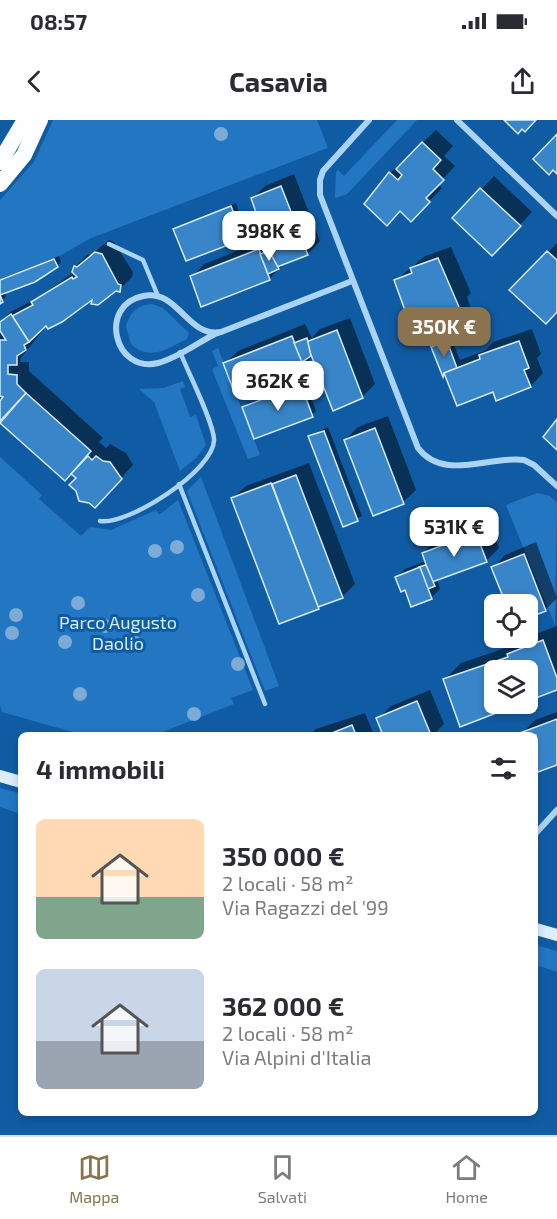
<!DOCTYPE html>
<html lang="it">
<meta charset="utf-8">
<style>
body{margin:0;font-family:"Exo 2",sans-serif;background:#f2f2f3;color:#2b2b33;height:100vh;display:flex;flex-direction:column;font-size:22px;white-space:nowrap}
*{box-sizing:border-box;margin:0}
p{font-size:20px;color:#7c7c81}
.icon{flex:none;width:33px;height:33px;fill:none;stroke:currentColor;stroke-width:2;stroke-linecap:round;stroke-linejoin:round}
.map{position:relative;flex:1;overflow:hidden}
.drawer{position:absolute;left:18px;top:612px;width:520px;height:384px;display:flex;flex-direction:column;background:#fff;border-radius:9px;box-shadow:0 3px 9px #0003}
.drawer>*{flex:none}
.fabs{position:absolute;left:484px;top:474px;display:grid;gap:12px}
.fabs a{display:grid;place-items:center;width:54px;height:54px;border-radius:9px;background:#fff;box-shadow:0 3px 9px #0003;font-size:30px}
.price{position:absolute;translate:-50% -51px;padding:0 14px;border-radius:12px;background:#fff;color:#222;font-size:20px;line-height:39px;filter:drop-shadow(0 2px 3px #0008)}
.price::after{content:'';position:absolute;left:50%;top:36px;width:18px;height:14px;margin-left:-9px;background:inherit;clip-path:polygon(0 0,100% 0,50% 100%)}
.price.active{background:#8a734e;color:#fff}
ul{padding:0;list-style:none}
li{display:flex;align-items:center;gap:18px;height:150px;padding:0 18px}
li span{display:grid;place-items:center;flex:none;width:168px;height:120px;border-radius:9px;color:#555}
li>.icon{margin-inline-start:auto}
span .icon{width:72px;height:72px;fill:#fffc;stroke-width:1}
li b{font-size:26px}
h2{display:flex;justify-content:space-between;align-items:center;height:72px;padding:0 18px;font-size:26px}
.status{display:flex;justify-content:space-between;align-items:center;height:42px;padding:0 30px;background:#fff;direction:ltr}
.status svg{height:16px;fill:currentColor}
header{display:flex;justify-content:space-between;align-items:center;height:78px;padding:0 18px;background:#fff;font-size:27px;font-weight:700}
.menu{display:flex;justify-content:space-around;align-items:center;height:84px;border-top:2px solid #e1e1e2;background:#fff;font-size:16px;color:#7c7c81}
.menu a{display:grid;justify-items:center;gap:3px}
.menu .active{color:#8a734e}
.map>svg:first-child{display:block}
.green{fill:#2376c2}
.shadow{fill:#0007}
.building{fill:#3985ca;stroke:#d5ebfe;stroke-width:1.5}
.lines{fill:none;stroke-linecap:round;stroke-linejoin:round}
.service{stroke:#abd3f6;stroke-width:4.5}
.minor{stroke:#abd3f6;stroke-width:6}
.secondary{stroke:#dcedfe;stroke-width:12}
.trunk{stroke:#fcfeff;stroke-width:16}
.tree{fill:#7cabd6}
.labels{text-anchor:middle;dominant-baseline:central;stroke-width:6;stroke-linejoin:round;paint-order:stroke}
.park-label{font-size:18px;fill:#d5ebfe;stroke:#105ca4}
</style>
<div class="status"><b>08:57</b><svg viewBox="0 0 49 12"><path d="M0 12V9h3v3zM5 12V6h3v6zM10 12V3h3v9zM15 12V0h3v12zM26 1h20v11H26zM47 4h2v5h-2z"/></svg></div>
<header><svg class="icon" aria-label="back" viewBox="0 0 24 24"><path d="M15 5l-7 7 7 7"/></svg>Casavia<svg class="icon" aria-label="share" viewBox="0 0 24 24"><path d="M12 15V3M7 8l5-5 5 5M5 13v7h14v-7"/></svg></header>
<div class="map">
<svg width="557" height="1015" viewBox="0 0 557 1015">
<rect width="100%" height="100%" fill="#105ca4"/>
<!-- green -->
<g class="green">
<polygon points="53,0 317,0 328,28 91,118 54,139 0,160 0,80 34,42"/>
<polygon points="397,0 417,0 347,74 335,78 336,52 338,50 344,56"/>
<path d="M152 184 163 188 189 213 187 219C168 228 150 242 131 224L126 207C129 193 137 185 152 184Z"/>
<polygon points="218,228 260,335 248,339 212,249 218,246 212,231"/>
<polygon points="183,261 185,267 180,269 190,297 196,295 206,325 196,338 180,351 154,282 139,269 164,268"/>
<polygon points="0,337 42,375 39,379 81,416 90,407 111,410 156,390 159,395 178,380 253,570 231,578 234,584 155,615 83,615 2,592 0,585"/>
<polygon points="201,357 279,566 265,571 187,371"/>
<polygon points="537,373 550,376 557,383 555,505 506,385"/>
<polygon points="0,668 21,674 21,694 0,687"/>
<polygon points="536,825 557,831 557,852 536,845"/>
</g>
<!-- shadow -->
<g class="shadow">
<polygon points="436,10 453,26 444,36 455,46 438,64 442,68 411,100 390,53"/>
<polygon points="294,54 320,121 307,134 281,144 282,146 269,159 192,157 204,144 266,120 252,79 265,66"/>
<polygon points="494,56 532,92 505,121 454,98"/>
<polygon points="236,83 247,114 243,118 175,110"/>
<polygon points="109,120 114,122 133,152 132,157 119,170 93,177 47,205 20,239 20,242 29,242 29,251 103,318 99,322 106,328 110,324 126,333 133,345 95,386 79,378 78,358 72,352 65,359 0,302 0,283 5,277 0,274 0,203 10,192 38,178 74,152 75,147 88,134 91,135"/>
<polygon points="557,123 557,191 512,170"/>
<polygon points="451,127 471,173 467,177 475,201 462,214 451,218 460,240 486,230 493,222 532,209 541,234 537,238 543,253 531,266 497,279 494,270 458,284 417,190 396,160 425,136"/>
<polygon points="59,136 61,142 57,146 4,172 6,177 0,182 0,159"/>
<polygon points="350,198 375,264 362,277 313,236 303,246 225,243 238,231 305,204 312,218 320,209"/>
<polygon points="305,262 316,291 312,295 244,287 248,283"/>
<polygon points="388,296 416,370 403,382 345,320 358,307"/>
<polygon points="328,307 362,396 344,405 310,316"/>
<polygon points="309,343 355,464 342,477 280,502 233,378 246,366"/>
<polygon points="489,401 499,428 486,441 437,459 440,469 431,478 406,468 397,457 405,449 426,441 423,433 436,420"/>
<polygon points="536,422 557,478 545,490 528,497 528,484 507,484 493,448 505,435"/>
<polygon points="557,506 557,568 528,579 528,550 495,550 495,584 508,584 503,589 444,560 461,543 520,523 525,518"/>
<polygon points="430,570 444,604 433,615 385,615 378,599 391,586"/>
<polygon points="557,592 557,643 539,650 536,642 536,615 522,613 535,600"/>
<polygon points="365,593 374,615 310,615 316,609"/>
</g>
<!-- building -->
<g class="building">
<polygon points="504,0 536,0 525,12 522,9 518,14"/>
<polygon points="557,14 557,54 553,50 549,55 533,39"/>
<polygon points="422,22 441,40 433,49 444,60 426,78 430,82 411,102 400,91 387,106 364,84 389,52 398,60 402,55 396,49"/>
<polygon points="281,66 308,135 277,147 269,131 251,78"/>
<polygon points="480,68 521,106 492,136 452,98"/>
<polygon points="231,86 244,119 186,141 173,109"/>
<polygon points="259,129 270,160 201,187 190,156"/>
<polygon points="269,131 279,149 268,154 260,134"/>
<polygon points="547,131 557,140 557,192 546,204 509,170"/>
<polygon points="95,132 102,134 118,164 121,165 120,172 116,171 98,185 91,184 92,180 62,202 48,209 46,206 29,222 12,196 33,185 31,182 72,157 73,159 77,157 72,152 74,146 77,147"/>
<polygon points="438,138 459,187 454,189 463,215 432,226 417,192 407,196 394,160 412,153 410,148"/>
<polygon points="54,139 58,147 35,162 0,175 3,182 0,184 0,160"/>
<polygon points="11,194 29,222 24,225 26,230 17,236 17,245 8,245 8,254 17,255 17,264 26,273 0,301 0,281 3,277 0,276 0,220 6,220 0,211 0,202"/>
<polygon points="337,210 363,278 333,291 306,222"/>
<polygon points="292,216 304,247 235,274 223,243"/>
<polygon points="307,218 311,236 302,242 294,223"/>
<polygon points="447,221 457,248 444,253 443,257 431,227"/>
<polygon points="519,221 529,248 524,250 531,267 496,281 493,272 457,286 444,253 480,239 479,235"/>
<polygon points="301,265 313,297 254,319 242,287"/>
<polygon points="26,273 91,331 65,361 0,303"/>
<polygon points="557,299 557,330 543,317"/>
<polygon points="375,308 404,384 373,396 344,320"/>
<polygon points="324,311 358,401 343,407 308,316"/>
<polygon points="88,336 92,340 96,336 103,341 110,342 122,359 95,388 89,383 79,381 76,371 69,365 76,358 71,354"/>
<polygon points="296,355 343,478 318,487 272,364"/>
<polygon points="271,363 319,489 279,504 231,378"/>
<polygon points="476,413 487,442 432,462 422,433"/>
<polygon points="524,434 546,491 528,498 528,484 506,484 491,447"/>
<polygon points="426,445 435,466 428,469 419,447"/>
<polygon points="420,447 432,479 411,487 405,470 401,472 395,457"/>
<polygon points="543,520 557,558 557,570 528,581 528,550 495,550 495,584 510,584 502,586 504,590 460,607 443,559 508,537 507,534"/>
<polygon points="417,581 431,615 383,615 376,598"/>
<polygon points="557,599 557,645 538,652 536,645 536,615 521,615 520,613"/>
<polygon points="352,605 356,615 327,615"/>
</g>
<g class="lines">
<!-- service -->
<g class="service">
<polyline points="109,124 143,140 158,176"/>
<polyline points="179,364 265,584"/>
<path d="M100 401C128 406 216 349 214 319 213 301 188 252 180 232"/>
</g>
<!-- minor -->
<g class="minor">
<path d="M369 0 323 51 320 60V75L418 328C444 362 489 335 524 340L534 345 557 366"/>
<polyline points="457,0 557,96"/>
<path d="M221 212C187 218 178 168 143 176 98 185 114 254 158 243 178 238 197 223 215 214L221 212 342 165 352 161"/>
<polyline points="536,713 557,690"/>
</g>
<!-- secondary -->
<g class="secondary">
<polyline points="0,656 21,662"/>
<polyline points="536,809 557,815"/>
</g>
<!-- trunk -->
<g class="trunk">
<polyline points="0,42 25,0"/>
<polyline points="0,64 24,35 40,0"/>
</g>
</g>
<!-- trees -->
<g class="tree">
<circle cx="221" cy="14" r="7"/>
<circle cx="177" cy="427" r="7"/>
<circle cx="155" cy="431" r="7"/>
<circle cx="198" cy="475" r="7"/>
<circle cx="78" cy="483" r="7"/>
<circle cx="16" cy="495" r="7"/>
<circle cx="105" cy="506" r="7"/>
<circle cx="12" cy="513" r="7"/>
<circle cx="65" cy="522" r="7"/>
<circle cx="135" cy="523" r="7"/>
<circle cx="238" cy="544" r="7"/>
<circle cx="80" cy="574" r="7"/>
<circle cx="194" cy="594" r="7"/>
</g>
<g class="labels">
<!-- park labels -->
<g class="park-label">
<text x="118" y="502">Parco Augusto<tspan x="118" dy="21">Daolio</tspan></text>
</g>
</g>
</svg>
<div class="fabs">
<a><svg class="icon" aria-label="locate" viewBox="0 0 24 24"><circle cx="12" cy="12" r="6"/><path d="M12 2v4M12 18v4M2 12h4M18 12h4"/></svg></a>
<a><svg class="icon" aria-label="layers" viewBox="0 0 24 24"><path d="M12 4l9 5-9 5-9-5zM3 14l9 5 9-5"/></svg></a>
</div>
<b class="price" style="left:269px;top:142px">398K €</b>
<b class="price active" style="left:444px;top:238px">350K €</b>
<b class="price" style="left:278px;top:292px">362K €</b>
<b class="price" style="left:454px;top:438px">531K €</b>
<section class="drawer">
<h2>4 immobili<svg class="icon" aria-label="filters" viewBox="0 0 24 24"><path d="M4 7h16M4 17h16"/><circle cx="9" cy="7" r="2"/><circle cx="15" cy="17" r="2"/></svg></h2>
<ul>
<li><span style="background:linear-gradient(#ffd9b3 65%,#7fa58c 0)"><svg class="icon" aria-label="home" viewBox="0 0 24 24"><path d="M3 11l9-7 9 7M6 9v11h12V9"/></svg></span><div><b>350 000 €</b><p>2 locali · 58 m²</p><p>Via Ragazzi del '99</p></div></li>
<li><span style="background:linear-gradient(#c9d6e8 60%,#9aa5b1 0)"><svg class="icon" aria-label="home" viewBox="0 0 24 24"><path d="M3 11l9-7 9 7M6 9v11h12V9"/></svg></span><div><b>362 000 €</b><p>2 locali · 58 m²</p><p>Via Alpini d'Italia</p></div></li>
</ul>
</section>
</div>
<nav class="menu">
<a class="active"><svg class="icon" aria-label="map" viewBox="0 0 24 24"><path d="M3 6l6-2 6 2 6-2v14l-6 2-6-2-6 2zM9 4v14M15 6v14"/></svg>Mappa</a>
<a><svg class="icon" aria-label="saved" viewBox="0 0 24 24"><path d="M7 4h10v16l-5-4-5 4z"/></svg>Salvati</a>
<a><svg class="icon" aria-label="home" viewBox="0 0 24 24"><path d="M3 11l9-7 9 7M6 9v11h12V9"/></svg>Home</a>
</nav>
